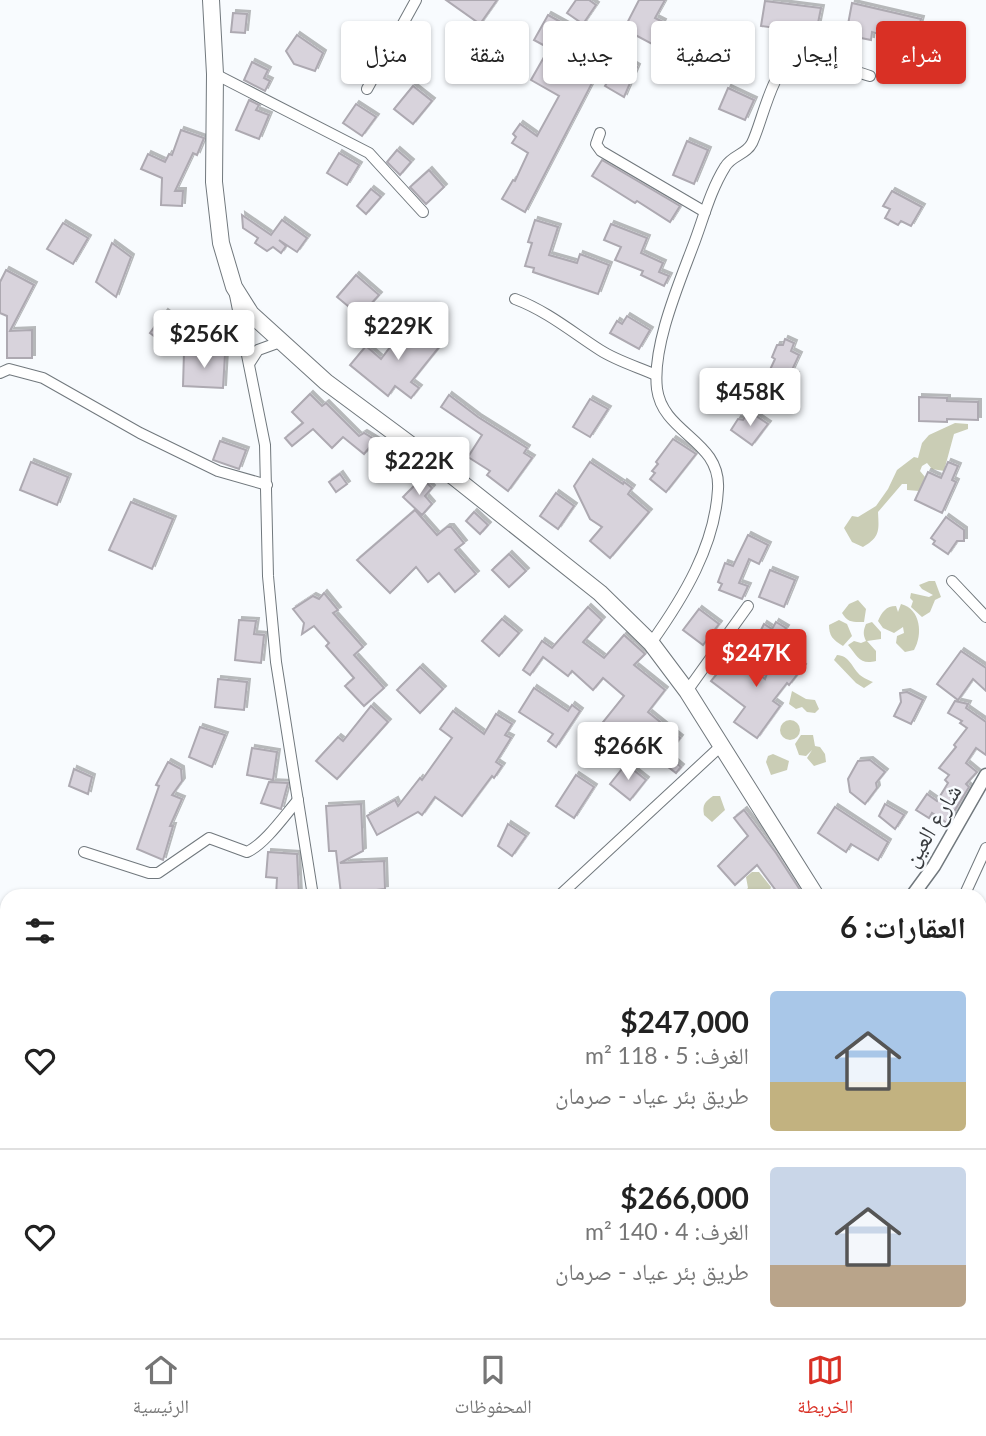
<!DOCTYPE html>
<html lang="ar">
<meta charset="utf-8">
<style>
body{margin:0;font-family:Lato,"Noto Naskh Arabic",sans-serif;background:#f2f2f2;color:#222;direction:rtl;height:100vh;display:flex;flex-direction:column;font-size:26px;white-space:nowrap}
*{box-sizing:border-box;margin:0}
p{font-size:23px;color:#767676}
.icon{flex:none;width:38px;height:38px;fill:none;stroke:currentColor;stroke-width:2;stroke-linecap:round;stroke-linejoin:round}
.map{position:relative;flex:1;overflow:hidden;direction:ltr}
.details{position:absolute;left:0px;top:889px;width:987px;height:450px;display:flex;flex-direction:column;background:#fff;border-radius:21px 21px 0 0;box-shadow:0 2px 5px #0004;direction:rtl}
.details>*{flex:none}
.banner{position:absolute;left:21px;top:21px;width:945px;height:63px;direction:rtl;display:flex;gap:14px}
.price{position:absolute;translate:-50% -60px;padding:0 16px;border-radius:7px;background:#fff;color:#222;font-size:23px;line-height:46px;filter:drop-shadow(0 2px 4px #0008)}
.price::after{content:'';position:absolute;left:50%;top:42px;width:21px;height:16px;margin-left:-10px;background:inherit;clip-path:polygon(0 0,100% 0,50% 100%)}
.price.current{background:#d93025;color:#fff}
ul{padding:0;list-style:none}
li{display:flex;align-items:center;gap:21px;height:175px;padding:0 21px}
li+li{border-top:2px solid #e0e0e0}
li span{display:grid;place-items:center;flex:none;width:196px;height:140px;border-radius:7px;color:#555}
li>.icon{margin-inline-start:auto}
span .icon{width:84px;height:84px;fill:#fffc;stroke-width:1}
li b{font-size:30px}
h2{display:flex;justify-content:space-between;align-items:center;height:84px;padding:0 21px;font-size:30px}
.pill{padding:0 24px;border-radius:7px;background:#fff;box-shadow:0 2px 5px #0004;font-size:24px;line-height:63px}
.pill.current{background:#d93025;color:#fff}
.tab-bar{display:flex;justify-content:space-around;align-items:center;height:98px;border-top:2px solid #e0e0e0;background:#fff;font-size:19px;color:#767676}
.tab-bar a{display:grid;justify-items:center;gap:4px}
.tab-bar .current{color:#d93025}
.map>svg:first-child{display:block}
.green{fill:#cacdb5}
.building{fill:#d8d3dc;stroke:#ada9b1;stroke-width:2;filter:url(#shadow)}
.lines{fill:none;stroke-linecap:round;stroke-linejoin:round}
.minor-casing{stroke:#71787d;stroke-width:12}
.tertiary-casing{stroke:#71787d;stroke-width:15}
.trunk-casing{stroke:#71787d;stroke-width:18}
.minor{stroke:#fff;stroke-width:10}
.tertiary{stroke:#fff;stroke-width:12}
.trunk{stroke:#fff;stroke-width:16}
.labels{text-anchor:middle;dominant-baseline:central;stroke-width:5;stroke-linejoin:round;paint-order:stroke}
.street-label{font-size:23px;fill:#373a3d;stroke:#f8fbfe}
</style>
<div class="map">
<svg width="986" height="1338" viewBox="0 0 986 1338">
<defs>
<filter id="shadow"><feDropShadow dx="3" dy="-3" stdDeviation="0" flood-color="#0004"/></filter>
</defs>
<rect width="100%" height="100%" fill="#f8fbfe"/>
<!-- green -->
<g class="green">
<path d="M955 423 968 424V429L954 434 944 471 932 469 927 463 922 466 920 471 925 477 919 491 907 490V484H902L878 512C879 531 880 537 863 547L852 542 844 528 852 516 858 517 876 506 888 489 897 470 914 457 918 458 922 443 929 435Z"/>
<polygon points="929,581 935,581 941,597 935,600 930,612 922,617 911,607 913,601 910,598 911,593 929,597 933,595 922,589 919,585"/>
<path d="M858 600 866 609 864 622C853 622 848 623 842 613L849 604Z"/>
<path d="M901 604C921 609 923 635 914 650L905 652 896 643 897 636 904 633 903 627 894 633 883 628 878 621C882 612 886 606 896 606L898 612Z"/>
<path d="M839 620 847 624 852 636 843 646C833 640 829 636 829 625Z"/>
<path d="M872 622 881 632V639L867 641 876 651V661C860 665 858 657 848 645L854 641 861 643 866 641C863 635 863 631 866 624Z"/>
<path d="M837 655C849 656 851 665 858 673 861 677 868 680 873 682L864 688 856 683 834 660Z"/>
<polygon points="792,691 806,699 815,700 819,709 815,713 807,712 802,707 796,709 789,704"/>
<circle cx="790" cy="730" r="10"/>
<polygon points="801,735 813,735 815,746 820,747 825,754 826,762 814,766 807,758 812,750 806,756 799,755 795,744"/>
<polygon points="773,754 789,761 787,770 771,775 766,762 768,756"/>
<path d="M713 796H720L725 810 712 822 704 815C702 804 705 802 713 796Z"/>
<polygon points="752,872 759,872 771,887 768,896 745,896 745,891 748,888 746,877"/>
<polygon points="443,1332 589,1332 606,1338 440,1338"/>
</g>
<!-- building -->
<g class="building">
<polygon points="446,0 497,0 480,24"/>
<polygon points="576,0 589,0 596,5 583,24 567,13"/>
<polygon points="639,0 665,0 655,18 663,22 652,44 624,29"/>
<polygon points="765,1 821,8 816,33 784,26 783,29 761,26"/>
<polygon points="852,3 921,19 914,44 872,32 871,40 846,35"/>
<polygon points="233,13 247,14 245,33 231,32"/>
<polygon points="548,15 568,26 554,51 534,40"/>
<polygon points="297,35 323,53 315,71 294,64 286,51"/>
<polygon points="544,57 592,83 525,212 502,199 513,180 515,181 528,153 512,143 516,137 513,134 520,124 537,136 559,96 531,80"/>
<polygon points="622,58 637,67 624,97 605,86"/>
<polygon points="252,62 268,70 264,78 270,81 265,91 244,80"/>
<polygon points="413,86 432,101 413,124 394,109"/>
<polygon points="728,88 754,100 745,120 719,109"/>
<polygon points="249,100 259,105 256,110 269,115 259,139 236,130"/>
<polygon points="356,104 376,117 362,136 343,123"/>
<polygon points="181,130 204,138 197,155 193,153 175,191 183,191 182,206 161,205 162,178 141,169 148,154 165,162 169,154 172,155"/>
<polygon points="687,141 708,150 694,184 673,175"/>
<polygon points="397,150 411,162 400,175 387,162"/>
<polygon points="339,153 359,165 347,185 327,173"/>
<polygon points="602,160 680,206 670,222 637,201 635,203 592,176"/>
<polygon points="429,170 444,187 426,204 410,187"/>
<polygon points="371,189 381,197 366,214 357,206"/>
<polygon points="892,191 922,207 911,226 901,221 898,225 885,218 890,209 883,206"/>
<polygon points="242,215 271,235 282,220 307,238 297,252 279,240 286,246 281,253 273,247 267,251 255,243 258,238 243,228"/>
<polygon points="535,220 558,227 549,255 577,263 580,254 609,265 598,294 533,272 534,268 525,266 532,243 528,242"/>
<polygon points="63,223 88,238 73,264 47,249"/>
<polygon points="611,224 647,238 641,253 663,263 659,272 669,276 664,286 641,275 643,271 615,260 621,247 604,240"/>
<polygon points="112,243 131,257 116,297 96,282"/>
<polygon points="6,270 34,285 10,331 32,330 32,358 7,358 7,316 0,313 0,282"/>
<polygon points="356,275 379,295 360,316 337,297"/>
<polygon points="165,312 185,327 170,348 150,333"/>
<polygon points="627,316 650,330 639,349 610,333 617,321 622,324"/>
<polygon points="409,322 440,346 411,382 419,388 411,398 395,386 388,396 350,365 366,346 381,359"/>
<polygon points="785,339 794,343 791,351 799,355 791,372 796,375 785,398 762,387 775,359 772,357 777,345 783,345"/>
<polygon points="184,352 225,354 223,388 183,386"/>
<polygon points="310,394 322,406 326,403 359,436 364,433 384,445 374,452 369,448 364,454 343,437 332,448 313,429 292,446 285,438 303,423 292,412"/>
<polygon points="449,395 478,417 527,448 524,453 532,458 508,491 487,475 490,471 468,457 482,435 441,407"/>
<polygon points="919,397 947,398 947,401 978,402 978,420 947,419 947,422 919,421"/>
<polygon points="590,399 608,409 590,437 573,427"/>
<polygon points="749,411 768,424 752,445 731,430 738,419 743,420"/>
<polygon points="673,439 696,454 666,492 650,479 655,473 652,471 658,464 656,462"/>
<polygon points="220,441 246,450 239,469 213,460"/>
<polygon points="31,462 68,477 57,505 20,490"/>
<polygon points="590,462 623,484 624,482 632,488 628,494 649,512 610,558 590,541 602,527 590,519 574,486"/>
<polygon points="948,462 958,466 952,480 956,482 942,513 915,500 928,472 941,478"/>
<polygon points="340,474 347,484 336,492 329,482"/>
<polygon points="422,478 432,488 425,496 432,504 422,515 403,497"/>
<polygon points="556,493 574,506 558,529 540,516"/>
<polygon points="131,502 173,519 152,569 109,550"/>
<polygon points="415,510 437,535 447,527 451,527 464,543 455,550 476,574 455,592 439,573 428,582 416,567 390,593 357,560"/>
<polygon points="474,512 488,525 480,534 466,521"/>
<polygon points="946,517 964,530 964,541 957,541 948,554 933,544 935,541 931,538"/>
<polygon points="748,535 768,545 759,564 749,559 739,583 748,586 742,599 719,590 722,584 718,582 725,563 733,566"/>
<polygon points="509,554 526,571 509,587 492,570"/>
<polygon points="770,570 795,580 784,607 759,597"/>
<polygon points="324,593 338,610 333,613 363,647 354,655 384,688 364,706 345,686 354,678 326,646 329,643 314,626 302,634 304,623 293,609 313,596 319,599"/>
<polygon points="588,607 602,620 583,642 604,658 624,635 645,654 634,665 665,690 648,712 680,738 667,755 681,767 676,773 628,736 621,745 599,727 624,696 603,678 593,690 572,671 568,676 543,657 530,675 523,670 542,641 552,648"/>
<polygon points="699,609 719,624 703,645 683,630"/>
<polygon points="502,619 519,633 499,656 482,641"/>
<polygon points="239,620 256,621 254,634 264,635 261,663 235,660"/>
<polygon points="776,622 786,628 782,634 790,639 785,647 778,642 771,654 771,639 760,632 764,624 772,629"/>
<polygon points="961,651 986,668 986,691 973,679 958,700 937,684"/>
<polygon points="784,653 803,667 789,685 787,683 773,701 780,706 757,738 734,722 745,707 711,681 733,654 765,679 772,660"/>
<polygon points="420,667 443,689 420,713 397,690"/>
<polygon points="218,679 247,682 244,710 215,707"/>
<polygon points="534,688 568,711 572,705 580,711 556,747 548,741 553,734 519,712"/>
<polygon points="907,692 923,700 911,724 894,716 901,702 900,693"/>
<polygon points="955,701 968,704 966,708 986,722 986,755 976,748 966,763 977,772 966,784 969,787 947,823 932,813 929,818 916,810 927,794 937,801 948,783 945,780 949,775 939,768 956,747 954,745 967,728 960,723 962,721 948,713"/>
<polygon points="371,706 388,722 337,779 316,761 338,737 343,741"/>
<polygon points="453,711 484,734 496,714 512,724 505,735 511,738 496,762 502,766 494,778 492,776 462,816 435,797 422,815 418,812 377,835 367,816 395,800 398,806 420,778 422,780 452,738 440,729"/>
<polygon points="200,727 225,735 212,767 189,757"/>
<polygon points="252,748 277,752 273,780 247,775"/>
<polygon points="870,760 885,772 876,783 877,788 865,804 850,792 848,779 858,761"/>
<polygon points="168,762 181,769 182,781 172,795 182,799 170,826 173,826 163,860 137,849 159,786 156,785"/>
<polygon points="626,764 646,780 630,800 610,784"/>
<polygon points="74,769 92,777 88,794 69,786"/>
<polygon points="576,775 594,787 574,818 556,806"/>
<polygon points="269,782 288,783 281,809 261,803"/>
<polygon points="361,804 363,851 340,863 384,861 385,889 341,894 336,851 329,851 326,806"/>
<polygon points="885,804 904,815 895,829 879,816"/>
<polygon points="835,807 888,842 878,860 851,844 846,852 818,833"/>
<polygon points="744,810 776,853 804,896 780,896 757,865 735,885 718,866 748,836 734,818"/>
<polygon points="508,824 526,836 512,856 498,846"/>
<polygon points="268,852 297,854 299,896 276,896 277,878 266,877"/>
</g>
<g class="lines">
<defs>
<g id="minor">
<polyline points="215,74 369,153 423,212"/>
<polyline points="367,89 416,0"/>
<polyline points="600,133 596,144 601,151 705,212"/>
<polyline points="235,295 265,445 268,576 276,662 313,896"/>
<path d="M515 299C547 311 572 332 600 350 617 361 638 367 656 375"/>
<polyline points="249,364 258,350 280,342"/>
<polyline points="0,373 9,369 43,378 140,433 218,471 267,485"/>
<polyline points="952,581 986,617"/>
<path d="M651 643C683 598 715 546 718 489 721 440 663 434 657 389 652 347 678 286 693 246 703 220 710 191 725 167 732 155 746 155 752 143 762 123 772 68 794 59 811 52 852 71 870 76"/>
<polyline points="687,691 748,606"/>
<path d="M84 852 149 873H158L209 838 247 852C265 844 285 815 298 800"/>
<polyline points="559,896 722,745"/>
<polyline points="964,896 986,848"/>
<polyline points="980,1047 986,1040"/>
<polyline points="328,1338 328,1332"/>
</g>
<polyline id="tertiary" points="912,896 934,866 986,775"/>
<g id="trunk">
<polyline points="211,0 215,74 214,182 221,243 234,287 251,314 326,382 454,477 600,593 651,643 687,691 816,896"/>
<polyline points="980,1178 986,1189"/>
</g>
</defs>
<!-- minor casing -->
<use href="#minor" class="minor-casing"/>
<!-- tertiary casing -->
<use href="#tertiary" class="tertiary-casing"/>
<!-- trunk casing -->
<use href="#trunk" class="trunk-casing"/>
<!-- minor -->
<use href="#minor" class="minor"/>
<!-- tertiary -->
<use href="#tertiary" class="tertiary"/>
<!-- trunk -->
<use href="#trunk" class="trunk"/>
</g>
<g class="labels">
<!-- street labels -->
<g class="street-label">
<text transform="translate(931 825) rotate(-59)">شارع العين</text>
</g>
</g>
</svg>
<b class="price" style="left:398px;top:362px">$229K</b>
<b class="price" style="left:204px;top:370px">$256K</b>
<b class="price" style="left:750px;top:428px">$458K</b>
<b class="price" style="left:419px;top:497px">$222K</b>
<b class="price current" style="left:756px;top:689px">$247K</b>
<b class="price" style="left:628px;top:782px">$266K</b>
<div class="banner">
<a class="pill current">شراء</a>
<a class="pill">إيجار</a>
<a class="pill">تصفية</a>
<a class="pill">جديد</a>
<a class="pill">شقة</a>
<a class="pill">منزل</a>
</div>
<section class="details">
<h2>العقارات: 6<svg class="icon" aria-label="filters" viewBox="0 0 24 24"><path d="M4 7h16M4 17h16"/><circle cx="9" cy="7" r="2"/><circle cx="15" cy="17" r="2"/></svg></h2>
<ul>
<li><span style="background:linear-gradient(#a9c7e8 65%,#c2b280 0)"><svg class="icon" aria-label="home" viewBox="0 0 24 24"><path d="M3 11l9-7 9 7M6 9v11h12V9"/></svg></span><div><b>$247,000</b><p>الغرف: 5 · 118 m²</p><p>طريق بئر عياد - صرمان</p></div><svg class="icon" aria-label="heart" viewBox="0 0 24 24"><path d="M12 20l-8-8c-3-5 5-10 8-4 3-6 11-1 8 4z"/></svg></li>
<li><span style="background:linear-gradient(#c9d6e8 70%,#b9a48a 0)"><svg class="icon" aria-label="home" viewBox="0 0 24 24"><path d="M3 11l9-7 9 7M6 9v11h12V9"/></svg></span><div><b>$266,000</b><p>الغرف: 4 · 140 m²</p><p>طريق بئر عياد - صرمان</p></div><svg class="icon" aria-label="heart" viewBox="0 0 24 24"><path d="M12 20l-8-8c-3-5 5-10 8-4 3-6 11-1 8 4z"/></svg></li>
</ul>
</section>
</div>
<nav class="tab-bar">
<a class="current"><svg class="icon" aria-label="map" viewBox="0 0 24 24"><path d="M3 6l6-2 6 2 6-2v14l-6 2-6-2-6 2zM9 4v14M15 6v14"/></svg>الخريطة</a>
<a><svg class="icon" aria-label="saved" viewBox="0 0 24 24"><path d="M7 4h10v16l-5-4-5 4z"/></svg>المحفوظات</a>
<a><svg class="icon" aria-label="home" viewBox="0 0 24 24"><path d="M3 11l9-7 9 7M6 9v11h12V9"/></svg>الرئيسية</a>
</nav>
